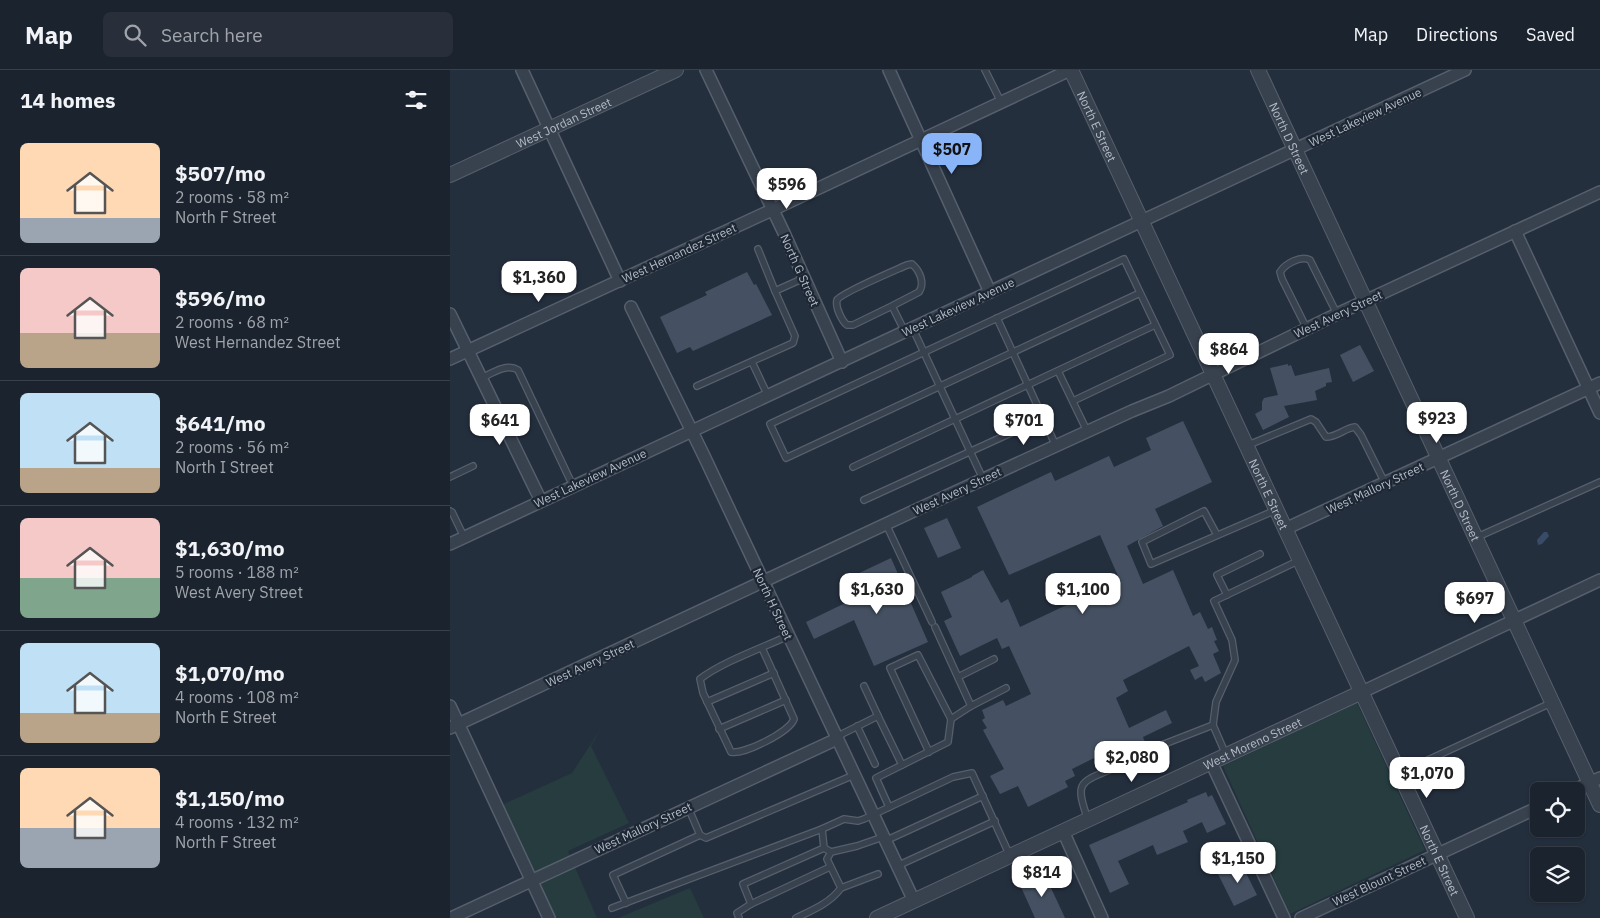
<!DOCTYPE html>
<meta charset="utf-8">
<style>
body{margin:0;font-family:"IBM Plex Sans",sans-serif;background:#282f3a;color:#f1f3f6;height:100vh;display:flex;flex-direction:column;font-size:19px;white-space:nowrap}
*{box-sizing:border-box;margin:0}
p{font-size:16px;color:#a0a4aa}
.icon{flex:none;width:28px;height:28px;fill:none;stroke:currentColor;stroke-width:2;stroke-linecap:round;stroke-linejoin:round}
.map{position:relative;flex:1;overflow:hidden}
.sheet{display:flex;flex-direction:column;background:#1b232e;width:450px}
.sheet>*{flex:none}
.fabs{position:absolute;left:1080px;top:712px;display:grid;gap:10px}
.fabs a{display:grid;place-items:center;width:55px;height:55px;border-radius:8px;background:#1b232e;box-shadow:0 1px 4px #0004,0 0 0 1px #39404a;font-size:25px}
.price{position:absolute;translate:-50% -42px;padding:0 11px;border-radius:10px;background:#fff;color:#222;font-size:16px;line-height:32px;filter:drop-shadow(0 1px 2px #0008)}
.price::after{content:'';position:absolute;left:50%;top:30px;width:15px;height:11px;margin-left:-8px;background:inherit;clip-path:polygon(0 0,100% 0,50% 100%)}
.price.selected{background:#8ab4f8;color:#111}
ul{padding:0;list-style:none}
li{display:flex;align-items:center;gap:15px;height:125px;padding:0 20px}
li+li{border-top:1px solid #39404a}
li span{display:grid;place-items:center;flex:none;width:140px;height:100px;border-radius:8px;color:#555}
li>.icon{margin-inline-start:auto}
span .icon{width:60px;height:60px;fill:#fffc;stroke-width:1}
li b{font-size:21px}
h2{display:flex;justify-content:space-between;align-items:center;height:60px;padding:0 20px;font-size:21px}
header{display:flex;align-items:center;gap:30px;box-sizing:border-box;height:70px;padding:0 25px;background:#1b232e;border-bottom:1px solid #39404a}
header strong{font-size:24px}
nav{display:flex;gap:28px;margin-inline-start:auto;font-size:18px}
.search{width:350px;height:45px;background:#282f3a;display:flex;align-items:center;gap:12px;box-sizing:border-box;padding:0 18px;border-radius:8px;color:#a0a4aa;font-size:19px}
main{display:flex;flex:1;min-height:0}
.map>svg:first-child{display:block}
.green{fill:#263c3f}
.water{fill:#394c67}
.building{fill:#455162}
.lines{fill:none;stroke-linecap:round;stroke-linejoin:round}
.service-casing{stroke:#565f6c;stroke-width:8}
.minor-casing{stroke:#565f6c;stroke-width:14}
.tertiary-casing{stroke:#565f6c;stroke-width:16}
.service{stroke:#38414e;stroke-width:5.5}
.minor{stroke:#38414e;stroke-width:11}
.tertiary{stroke:#38414e;stroke-width:14}
.labels{text-anchor:middle;dominant-baseline:central;stroke-width:4.5;stroke-linejoin:round;paint-order:stroke}
.street-label{font-size:12px;fill:#b4bcc9;stroke:#1d2633}
</style>
<header>
<strong>Map</strong>
<div class="search"><svg class="icon" aria-label="search" viewBox="0 0 24 24"><circle cx="10" cy="10" r="6"/><path d="M15 15l6 6"/></svg>Search here</div>
<nav><a>Map</a><a>Directions</a><a>Saved</a></nav>
</header>
<main>
<section class="sheet">
<h2>14 homes<svg class="icon" aria-label="filters" viewBox="0 0 24 24"><path d="M4 7h16M4 17h16"/><circle cx="9" cy="7" r="2"/><circle cx="15" cy="17" r="2"/></svg></h2>
<ul>
<li><span style="background:linear-gradient(#ffd9b3 75%,#9aa5b1 0)"><svg class="icon" aria-label="home" viewBox="0 0 24 24"><path d="M3 11l9-7 9 7M6 9v11h12V9"/></svg></span><div><b>$507/mo</b><p>2 rooms · 58 m²</p><p>North F Street</p></div></li>
<li><span style="background:linear-gradient(#f6c9c9 65%,#b9a48a 0)"><svg class="icon" aria-label="home" viewBox="0 0 24 24"><path d="M3 11l9-7 9 7M6 9v11h12V9"/></svg></span><div><b>$596/mo</b><p>2 rooms · 68 m²</p><p>West Hernandez Street</p></div></li>
<li><span style="background:linear-gradient(#bfe0f5 75%,#b9a48a 0)"><svg class="icon" aria-label="home" viewBox="0 0 24 24"><path d="M3 11l9-7 9 7M6 9v11h12V9"/></svg></span><div><b>$641/mo</b><p>2 rooms · 56 m²</p><p>North I Street</p></div></li>
<li><span style="background:linear-gradient(#f6c9c9 60%,#7fa58c 0)"><svg class="icon" aria-label="home" viewBox="0 0 24 24"><path d="M3 11l9-7 9 7M6 9v11h12V9"/></svg></span><div><b>$1,630/mo</b><p>5 rooms · 188 m²</p><p>West Avery Street</p></div></li>
<li><span style="background:linear-gradient(#bfe0f5 70%,#b9a48a 0)"><svg class="icon" aria-label="home" viewBox="0 0 24 24"><path d="M3 11l9-7 9 7M6 9v11h12V9"/></svg></span><div><b>$1,070/mo</b><p>4 rooms · 108 m²</p><p>North E Street</p></div></li>
<li><span style="background:linear-gradient(#ffd9b3 60%,#9aa5b1 0)"><svg class="icon" aria-label="home" viewBox="0 0 24 24"><path d="M3 11l9-7 9 7M6 9v11h12V9"/></svg></span><div><b>$1,150/mo</b><p>4 rooms · 132 m²</p><p>North F Street</p></div></li>
</ul>
</section>
<div class="map">
<svg width="1150" height="848" viewBox="0 0 1150 848">
<rect width="100%" height="100%" fill="#242f3e"/>
<!-- green -->
<g class="green">
<polygon points="907,633 975,780 840,844 773,696"/>
<polygon points="152,657 141,676 179,753 118,781 147,848 104,848 52,735 122,703"/>
<polygon points="240,818 254,848 168,848"/>
</g>
<!-- water -->
<polygon class="water" points="1094,462 1097,462 1099,466 1092,474 1088,475 1087,470"/>
<!-- building -->
<g class="building">
<polygon points="297,202 304,215 306,214 322,245 243,281 240,277 227,283 210,247 257,225 255,222"/>
<polygon points="910,275 924,301 903,312 890,285"/>
<polygon points="838,294 838,296 841,295 845,306 879,298 882,312 876,313 876,316 865,321 867,330 834,336 839,347 813,360 805,344 812,340 812,332 814,328 828,325 820,298"/>
<polygon points="733,351 762,412 705,439 713,456 677,476 693,514 723,500 743,546 750,542 758,559 762,557 767,570 764,571 769,581 763,584 771,603 755,612 752,606 745,610 740,600 749,596 739,576 673,610 678,621 666,628 679,658 716,640 722,653 693,667 696,675 662,691 658,681 622,699 625,706 615,711 618,717 578,737 568,716 550,724 540,706 554,699 533,660 537,658 532,650 535,648 532,640 553,630 556,636 581,624 559,576 552,579 547,568 510,586 494,551 502,547 491,522 522,507 522,506 533,500 551,533 558,529 570,557 661,514 659,511 668,506 650,465 559,505 527,437 601,402 605,411 659,386 664,397 701,380 696,368"/>
<polygon points="497,448 511,478 488,488 474,458"/>
<polygon points="441,488 478,572 424,596 404,550 364,569 356,552 414,524 405,505"/>
<polygon points="756,722 758,727 762,725 776,754 757,763 752,752 733,761 738,772 707,785 703,775 668,791 679,814 660,823 639,775 738,732 737,730"/>
<polygon points="791,793 807,825 784,836 768,804"/>
<polygon points="594,803 615,848 585,848 570,815"/>
</g>
<g class="lines">
<defs>
<g id="service">
<polyline points="535,0 551,32"/>
<polyline points="308,179 325,221"/>
<path d="M442 236 403 255H397C392 251 385 237 387 230 391 223 446 200 457 195L462 194C470 201 475 213 469 222L442 236 455 262"/>
<polyline points="547,248 606,376"/>
<polyline points="463,259 533,409"/>
<path d="M857 259 832 209 830 202C835 194 851 185 860 190L887 244"/>
<polyline points="302,292 318,326"/>
<polyline points="608,301 637,361"/>
<path d="M32 308C42 303 57 293 68 300L123 416"/>
<polyline points="247,316 343,273 345,266 325,221 354,208"/>
<polyline points="623,331 720,285 674,189 320,354 336,388 690,223"/>
<path d="M796 376 861 349 866 352 876 367C887 367 895 358 905 357L911 365 935 413"/>
<polyline points="403,397 705,255"/>
<polyline points="0,407 23,396"/>
<polyline points="414,430 574,357"/>
<polyline points="0,441 2,442 14,467"/>
<polyline points="436,454 482,552"/>
<polyline points="767,465 754,441 692,472 701,494 826,440"/>
<polyline points="1025,468 1150,412"/>
<polyline points="777,525 767,505 810,484"/>
<polyline points="485,557 521,636 556,618"/>
<path d="M312 578 344 649C340 662 293 685 281 682L253 623 250 609C272 592 312 578 338 566"/>
<polyline points="508,607 544,589"/>
<polyline points="414,616 428,646"/>
<polyline points="257,632 324,603"/>
<polyline points="407,656 425,694"/>
<polyline points="269,659 336,630"/>
<polyline points="387,669 392,664 428,646 452,695 426,708 439,737"/>
<polyline points="699,680 763,655"/>
<polyline points="479,682 440,598 468,585 501,649"/>
<polyline points="776,685 763,655 766,632 785,590 782,570 764,531 850,490"/>
<polyline points="452,695 498,672 501,649 521,636"/>
<polyline points="950,703 1103,632"/>
<polyline points="238,737 250,765 256,768 404,705"/>
<path d="M638 750C625 712 628 713 664 698"/>
<polyline points="435,771 533,726"/>
<polyline points="381,782 374,778 372,759 394,749 408,751 414,749 503,707 522,703 560,786"/>
<polyline points="447,796 545,751"/>
<polyline points="391,818 428,804"/>
<polyline points="176,833 163,805 250,765"/>
<polyline points="301,834 293,814 374,778"/>
<polyline points="162,838 372,759"/>
<polyline points="289,848 287,843 301,834 380,797"/>
<path d="M346 848C363 840 380 833 391 818L377 789 381 782 407 776 433 767"/>
</g>
<g id="minor">
<polyline points="72,0 170,211"/>
<polyline points="256,0 334,163 392,292"/>
<polyline points="439,0 540,222"/>
<polyline points="1065,161 1150,343"/>
<polyline points="181,237 254,386 464,831"/>
<polyline points="0,244 91,431"/>
<polyline points="0,289 337,133 620,0"/>
<polyline points="835,459 1150,313"/>
<polyline points="0,474 1015,0"/>
<polyline points="912,622 1150,510"/>
<polyline points="0,636 99,848"/>
<polyline points="0,658 468,439 682,341 719,326 887,244 1150,122"/>
<polyline points="761,692 834,848"/>
<polyline points="1122,721 1150,708"/>
<polyline points="613,761 652,848"/>
<polyline points="1,848 387,669"/>
<polyline points="851,848 1089,737"/>
</g>
<g id="tertiary">
<path id="s1" d="M621 0 1017 848"/>
<path id="s2" d="M808 0 1150 735"/>
<path id="s3" d="M0 105 226 0"/>
<path id="s4" d="M427 848 912 622"/>
</g>
</defs>
<!-- service casing -->
<use href="#service" class="service-casing"/>
<!-- minor casing -->
<use href="#minor" class="minor-casing"/>
<!-- tertiary casing -->
<use href="#tertiary" class="tertiary-casing"/>
<!-- service -->
<use href="#service" class="service"/>
<!-- minor -->
<use href="#minor" class="minor"/>
<!-- tertiary -->
<use href="#tertiary" class="tertiary"/>
</g>
<g class="labels">
<!-- street labels -->
<g class="street-label">
<text transform="translate(915 47) rotate(-25)">West Lakeview Avenue</text>
<text stroke="none"><textPath href="#s3" startOffset="125">West Jordan Street</textPath></text>
<text stroke="none"><textPath href="#s1" startOffset="62">North E Street</textPath></text>
<text stroke="none"><textPath href="#s2" startOffset="75">North D Street</textPath></text>
<text transform="translate(229 183) rotate(-25)">West Hernandez Street</text>
<text transform="translate(350 200) rotate(66)">North G Street</text>
<text transform="translate(508 237) rotate(-25)">West Lakeview Avenue</text>
<text transform="translate(888 244) rotate(-25)">West Avery Street</text>
<text transform="translate(140 408) rotate(-25)">West Lakeview Avenue</text>
<text transform="translate(925 418) rotate(-25)">West Mallory Street</text>
<text transform="translate(507 421) rotate(-25)">West Avery Street</text>
<text stroke="none"><textPath href="#s1" startOffset="468">North E Street</textPath></text>
<text stroke="none"><textPath href="#s2" startOffset="480">North D Street</textPath></text>
<text transform="translate(323 534) rotate(65)">North H Street</text>
<text transform="translate(140 593) rotate(-25)">West Avery Street</text>
<text stroke="none"><textPath href="#s4" startOffset="414">West Moreno Street</textPath></text>
<text transform="translate(193 758) rotate(-25)">West Mallory Street</text>
<text stroke="none"><textPath href="#s1" startOffset="872">North E Street</textPath></text>
<text transform="translate(929 811) rotate(-25)">West Blount Street</text>
</g>
</g>
</svg>
<div class="fabs">
<a><svg class="icon" aria-label="locate" viewBox="0 0 24 24"><circle cx="12" cy="12" r="6"/><path d="M12 2v4M12 18v4M2 12h4M18 12h4"/></svg></a>
<a><svg class="icon" aria-label="layers" viewBox="0 0 24 24"><path d="M12 4l9 5-9 5-9-5zM3 14l9 5 9-5"/></svg></a>
</div>
<b class="price selected" style="left:502px;top:105px">$507</b>
<b class="price" style="left:337px;top:140px">$596</b>
<b class="price" style="left:89px;top:233px">$1,360</b>
<b class="price" style="left:779px;top:305px">$864</b>
<b class="price" style="left:987px;top:374px">$923</b>
<b class="price" style="left:50px;top:376px">$641</b>
<b class="price" style="left:574px;top:376px">$701</b>
<b class="price" style="left:427px;top:545px">$1,630</b>
<b class="price" style="left:633px;top:545px">$1,100</b>
<b class="price" style="left:1025px;top:554px">$697</b>
<b class="price" style="left:682px;top:713px">$2,080</b>
<b class="price" style="left:977px;top:729px">$1,070</b>
<b class="price" style="left:788px;top:814px">$1,150</b>
<b class="price" style="left:592px;top:828px">$814</b>
</div>
</main>
